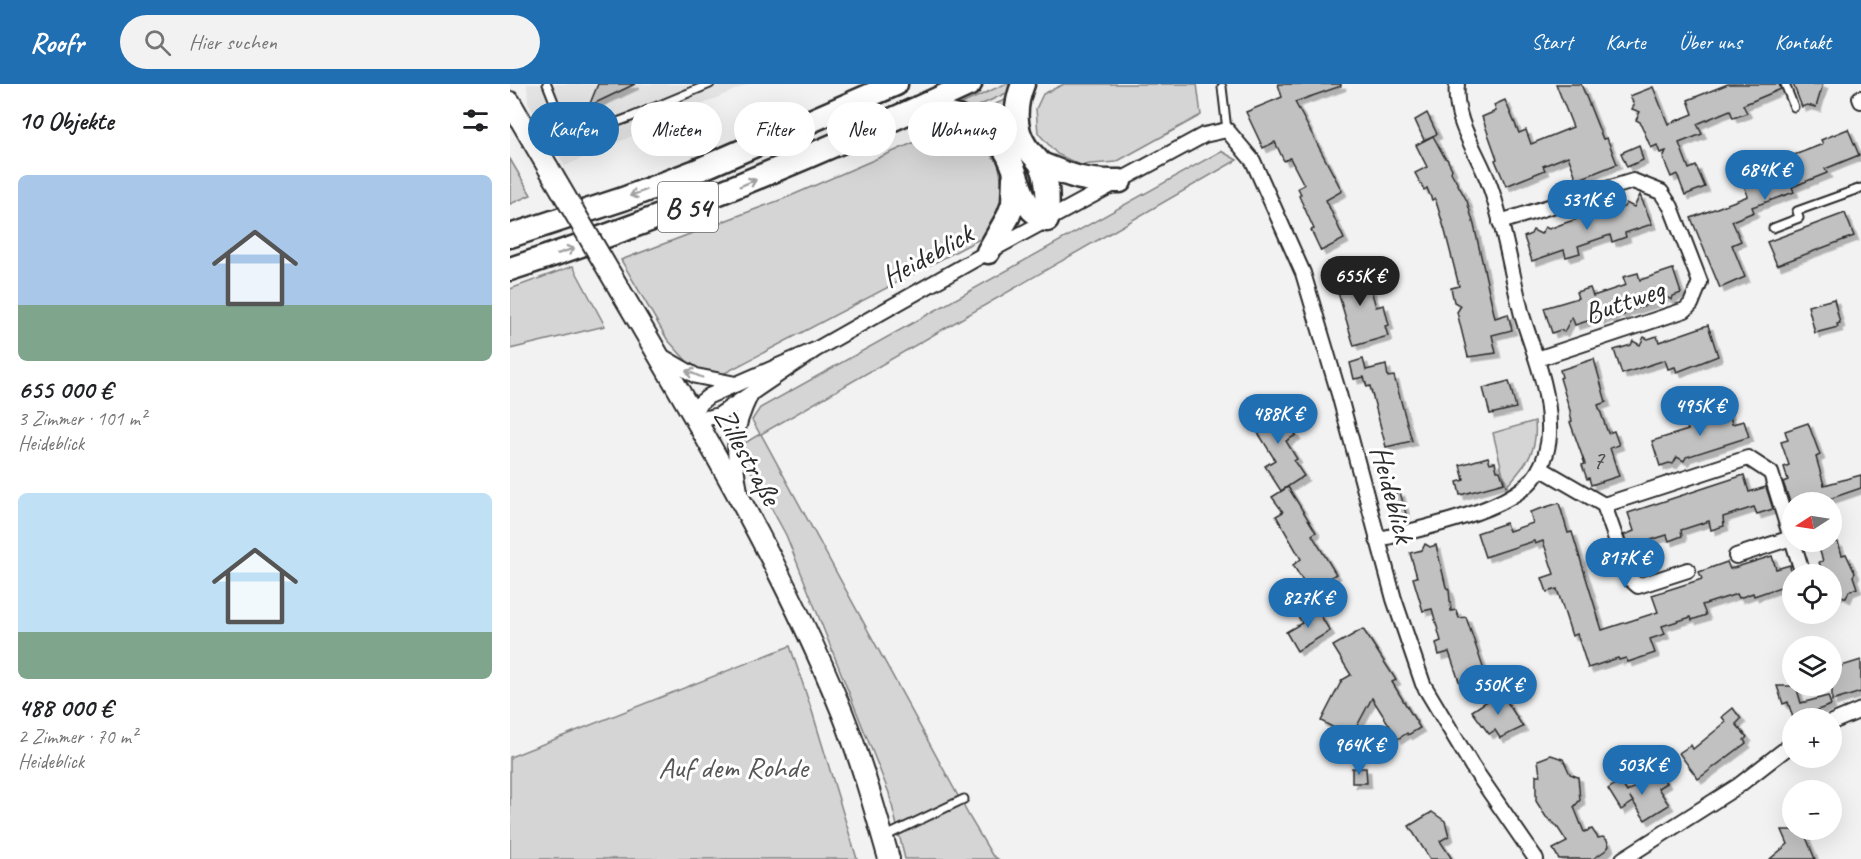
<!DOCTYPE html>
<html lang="de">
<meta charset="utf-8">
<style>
body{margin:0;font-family:Caveat,sans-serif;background:#f2f2f2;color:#202124;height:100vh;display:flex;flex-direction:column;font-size:22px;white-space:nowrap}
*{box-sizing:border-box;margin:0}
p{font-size:20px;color:#757577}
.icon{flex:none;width:33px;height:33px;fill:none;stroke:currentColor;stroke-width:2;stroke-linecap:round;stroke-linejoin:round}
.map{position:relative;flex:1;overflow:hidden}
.side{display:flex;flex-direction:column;background:#fff;width:510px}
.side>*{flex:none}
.top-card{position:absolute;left:18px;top:18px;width:570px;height:54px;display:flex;gap:12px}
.needle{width:39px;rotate:258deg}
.tools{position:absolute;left:1272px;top:408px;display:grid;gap:12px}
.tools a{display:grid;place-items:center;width:60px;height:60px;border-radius:50%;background:#fff;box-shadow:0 6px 24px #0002;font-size:30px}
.price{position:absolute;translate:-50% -51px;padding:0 14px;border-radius:21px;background:#1f6fb2;color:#fff;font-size:20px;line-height:39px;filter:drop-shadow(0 2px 3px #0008)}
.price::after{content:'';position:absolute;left:50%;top:36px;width:18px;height:14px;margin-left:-9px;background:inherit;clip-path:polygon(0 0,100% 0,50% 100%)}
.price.on{background:#222;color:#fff}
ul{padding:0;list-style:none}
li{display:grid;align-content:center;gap:12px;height:318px;padding:0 18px}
li span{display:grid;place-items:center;height:186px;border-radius:9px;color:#555}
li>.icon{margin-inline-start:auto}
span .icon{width:108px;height:108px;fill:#fffc;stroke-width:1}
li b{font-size:26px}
h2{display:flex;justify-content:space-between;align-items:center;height:72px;padding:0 18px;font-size:26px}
.pill{padding:0 21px;border-radius:27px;background:#fff;box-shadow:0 6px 24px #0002;font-size:21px;line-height:54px}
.pill.on{background:#1f6fb2;color:#fff}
header{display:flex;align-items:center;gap:36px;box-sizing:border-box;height:84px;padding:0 30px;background:#1f6fb2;color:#fff}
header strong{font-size:28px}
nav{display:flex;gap:33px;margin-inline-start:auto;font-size:21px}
.search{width:420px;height:54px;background:#f2f2f2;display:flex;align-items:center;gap:15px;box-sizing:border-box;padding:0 21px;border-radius:33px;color:#757577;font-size:22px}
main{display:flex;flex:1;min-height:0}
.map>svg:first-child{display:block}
.built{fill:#e3e3e3}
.green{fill:#d5d5d5;stroke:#808080;stroke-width:1.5}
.building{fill:#c1c1c1;stroke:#2b2b2b;stroke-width:1.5;filter:url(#shadow)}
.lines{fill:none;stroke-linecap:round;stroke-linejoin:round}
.service-casing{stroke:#2b2b2b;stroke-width:11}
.minor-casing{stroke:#2b2b2b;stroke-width:18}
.secondary-casing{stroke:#2b2b2b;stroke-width:24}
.trunk-casing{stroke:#2b2b2b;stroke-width:27}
.service{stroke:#fff;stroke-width:7}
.minor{stroke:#fff;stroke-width:14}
.secondary{stroke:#fff;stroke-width:20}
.trunk{stroke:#fff;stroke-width:22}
.secondary-bridge-casing{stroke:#2b2b2b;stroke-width:24;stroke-linecap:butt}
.secondary-bridge{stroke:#fff;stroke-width:20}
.oneway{stroke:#a0a0a0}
.labels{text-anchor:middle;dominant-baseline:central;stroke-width:6;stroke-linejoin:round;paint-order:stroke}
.number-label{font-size:27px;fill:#505050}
.shield{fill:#fff;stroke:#6b6b6b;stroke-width:1.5}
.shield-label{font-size:28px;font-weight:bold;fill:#2b2b2b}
.street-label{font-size:30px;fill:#2b2b2b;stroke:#fff}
.park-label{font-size:30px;fill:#565656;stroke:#fff}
</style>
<header>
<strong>Roofr</strong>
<div class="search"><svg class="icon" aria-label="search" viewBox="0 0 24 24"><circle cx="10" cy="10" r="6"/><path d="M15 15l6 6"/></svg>Hier suchen</div>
<nav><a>Start</a><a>Karte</a><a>Über uns</a><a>Kontakt</a></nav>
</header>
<main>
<section class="side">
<h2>10 Objekte<svg class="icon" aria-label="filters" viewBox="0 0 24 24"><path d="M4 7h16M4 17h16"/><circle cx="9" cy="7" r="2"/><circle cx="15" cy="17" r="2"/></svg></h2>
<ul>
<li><span style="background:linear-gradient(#a9c7e8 70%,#7fa58c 0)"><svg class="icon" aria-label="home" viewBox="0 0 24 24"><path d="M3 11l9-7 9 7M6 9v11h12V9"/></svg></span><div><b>655 000 €</b><p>3 Zimmer · 101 m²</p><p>Heideblick</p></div></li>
<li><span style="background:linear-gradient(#bfe0f5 75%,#7fa58c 0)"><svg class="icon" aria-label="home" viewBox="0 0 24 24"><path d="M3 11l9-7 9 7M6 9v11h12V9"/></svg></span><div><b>488 000 €</b><p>2 Zimmer · 70 m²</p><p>Heideblick</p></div></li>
</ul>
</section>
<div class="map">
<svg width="1351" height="775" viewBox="0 0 1351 775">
<defs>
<filter id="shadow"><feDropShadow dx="4.5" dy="4.5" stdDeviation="0" flood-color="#0004"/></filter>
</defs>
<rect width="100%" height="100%" fill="#f2f2f2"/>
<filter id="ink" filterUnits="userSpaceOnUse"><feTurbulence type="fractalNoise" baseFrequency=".0167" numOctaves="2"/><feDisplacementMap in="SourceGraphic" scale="12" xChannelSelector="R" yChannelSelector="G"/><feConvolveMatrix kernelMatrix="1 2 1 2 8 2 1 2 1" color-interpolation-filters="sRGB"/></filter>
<g filter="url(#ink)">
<!-- built -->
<polygon class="built" points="17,0 238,0 55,82 18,19"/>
<!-- green -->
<g class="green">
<polygon points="495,0 504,0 505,5 451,30 447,25 449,21"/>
<polygon points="554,0 687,0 691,31 606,78 570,81 547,70 528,49 526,25 533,10"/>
<polygon points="502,13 524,85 531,118 459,31"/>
<polygon points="439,50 467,58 488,78 493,104 485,147 213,290 182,283 157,255 111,176 278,113 412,55"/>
<polygon points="711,67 727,76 251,350 460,734 482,771 488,775 395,775 379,709 276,451 228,363 250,350 242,336 250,324"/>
<polygon points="0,75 21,111 0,120"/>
<polygon points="63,182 95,242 0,265 0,205"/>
<path d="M1025 337C1028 369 1016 380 996 403L983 349Z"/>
<polygon points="280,562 302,627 347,775 0,775 0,673"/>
</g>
<!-- building -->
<g class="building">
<polygon points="88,0 125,0 79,22"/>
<polygon points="768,0 831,0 831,2 785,18 832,107 816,116 834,155 811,167 801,146 804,145 789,112 791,110 788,104 794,101 780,74 774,77 765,58 753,64 736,28 772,13"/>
<polygon points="1046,0 1071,0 1093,55 1097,54 1107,80 1067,96 1058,72 1033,82 1035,86 996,102 985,76 987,75 972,33 986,27 984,21 995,16 1009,49 1016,46 1021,60 1063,43"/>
<polygon points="1218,0 1269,0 1271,5 1233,21 1237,29 1223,34 1220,26 1187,40 1192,50 1169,59 1179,85 1186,82 1195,103 1175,111 1167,90 1161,93 1153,74 1156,67 1150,69 1147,61 1141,64 1130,38 1126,36 1130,28 1122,25 1124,21 1120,12 1143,3 1158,40 1183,30 1178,16"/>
<polygon points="1283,0 1313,0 1306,23 1297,21 1292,23"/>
<polygon points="917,29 927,50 914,56 905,36"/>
<polygon points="1338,45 1349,71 1315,85 1317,89 1282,103 1284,108 1242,123 1244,128 1222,137 1231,157 1222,161 1235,193 1210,204 1181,134 1238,112 1232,97 1273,80 1271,76 1313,60 1311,56"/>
<polygon points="923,52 935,74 937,75 942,85 941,88 957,117 964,141 985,234 998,230 1002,246 982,251 986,269 958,273 947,228 951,222 944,218 941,204 949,202 935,147 925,114 922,116 917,104 914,106 905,89 917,83 906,61"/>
<polygon points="1129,61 1133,76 1117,83 1111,69"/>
<polygon points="1130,111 1142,140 1115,149 1116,153 1102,158 1100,151 1068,162 1070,169 1056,173 1054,166 1022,177 1014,153 1021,150 1023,146 1031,150 1035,143 1039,145 1052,140 1067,135 1069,132 1077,136 1081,128 1085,130 1092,127 1093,130 1114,123 1116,119 1124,123"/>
<polygon points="1335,129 1344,152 1267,181 1257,158"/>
<polygon points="845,180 852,201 859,199 866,223 874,221 879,241 875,242 878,252 844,262 822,188"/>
<polygon points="1163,185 1171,209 1163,212 1162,216 1154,212 1150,219 1146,218 1124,225 1116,227 1114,231 1106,228 1102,235 1098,233 1090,236 1090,233 1065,241 1062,233 1054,248 1050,246 1042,249 1034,224 1068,214 1066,208 1080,204 1083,212 1116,201 1113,193 1128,189 1130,196"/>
<polygon points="1324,215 1330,239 1327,240 1328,243 1305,249 1298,222"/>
<polygon points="1198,241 1208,272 1167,288 1165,283 1158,285 1155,276 1112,290 1104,266 1121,261 1123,257 1130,261 1134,253 1138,255 1147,252 1149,258"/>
<polygon points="853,275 856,286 876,281 878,293 884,292 902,357 876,363 860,302 857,303 854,293 844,295 840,279"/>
<polygon points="1084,275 1096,318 1088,321 1098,349 1104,347 1109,361 1100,364 1109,392 1081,401 1079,394 1077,395 1072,381 1075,380 1060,338 1062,337 1060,330 1061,330 1050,294 1052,293 1050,286"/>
<polygon points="999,297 1006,324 980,330 973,304"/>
<polygon points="765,318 786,351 776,357 787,375 784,377 794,392 771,407 755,382 765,376 739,334"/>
<polygon points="1218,325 1222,340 1234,337 1239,353 1176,373 1174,377 1167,373 1163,380 1159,379 1150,382 1142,357 1178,346 1175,338"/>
<polygon points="1298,339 1310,371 1306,373 1314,401 1351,391 1351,404 1319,415 1320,418 1280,418 1273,398 1278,396 1274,383 1279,381 1271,358 1278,356 1275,347"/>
<polygon points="978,373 980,379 985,378 987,387 990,387 994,399 950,411 947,398 954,396 950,381"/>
<polygon points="1234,391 1239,408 1256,403 1263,425 1247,430 1244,423 1213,433 1214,442 1201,446 1199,437 1171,446 1172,452 1159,457 1157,451 1118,463 1114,451 1124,447 1118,429"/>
<polygon points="778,403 806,448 802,451 826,490 799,507 783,481 791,475 766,432 773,428 762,413"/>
<polygon points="890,408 896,430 883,434 877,412"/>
<polygon points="1049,419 1058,449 1062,448 1092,546 1148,528 1142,511 1192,495 1189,488 1217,478 1220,485 1262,472 1266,485 1280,481 1282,499 1244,512 1243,509 1229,514 1227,510 1192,521 1196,531 1182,536 1181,533 1152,542 1155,550 1140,555 1145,569 1118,578 1116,574 1109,576 1108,574 1078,584 1067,550 1062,552 1047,505 1037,508 1032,494 1044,490 1033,457 1025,460 1024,457 975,473 967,449 996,439 999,447 1023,439 1020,428"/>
<polygon points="1307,458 1328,458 1332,471 1336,470 1345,489 1343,492 1347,504 1339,507 1336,514 1328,510 1322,512 1322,490 1313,490 1309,478 1313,477"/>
<polygon points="915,460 920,463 926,461 936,503 939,506 941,527 946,526 949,534 956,533 978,598 952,606 939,568 929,571 926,559 931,557 922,525 913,527 903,494 907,493 900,469 912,466"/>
<polygon points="805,522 820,547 787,567 776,548 792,539 788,532"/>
<polygon points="853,545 886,596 882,598 910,644 898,651 897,649 888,655 862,614 841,653 811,637 832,596 841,591 823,562"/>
<polygon points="1351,576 1351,608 1322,617 1322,585"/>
<polygon points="1267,602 1286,602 1291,619 1318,612 1321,621 1294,631 1296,634 1283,634 1278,618 1273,620"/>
<polygon points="991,608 1013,643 990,654 985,646 979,650 962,627"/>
<polygon points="1223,624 1231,635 1226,640 1237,653 1234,656 1236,659 1188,695 1169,669 1181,661 1183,665 1216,638 1212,633"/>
<polygon points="1041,671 1053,675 1060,690 1068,693 1070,716 1064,723 1074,748 1082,745 1088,754 1093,753 1097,756 1099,762 1096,766 1083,775 1049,775 1043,765 1057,758 1046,741 1036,733 1026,717 1026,691 1030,691 1028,676"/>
<polygon points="842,684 856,684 857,699 842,699"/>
<polygon points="1149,687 1156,699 1148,704 1159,721 1135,736 1120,713 1123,718 1111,726 1098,705 1110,697 1117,708"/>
<polygon points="922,728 935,737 939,752 930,757 942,775 920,775 899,742"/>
<polygon points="1272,746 1293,746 1305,775 1260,775 1278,760"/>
</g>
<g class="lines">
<defs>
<g id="service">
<polyline points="37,0 59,56 121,33 200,0"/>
<polyline points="1275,0 1284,23"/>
<polyline points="712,3 717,46"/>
<polyline points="1263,144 1289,134 1287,127 1351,104"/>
<polyline points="376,752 454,715"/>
</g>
<g id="minor">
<polyline points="1350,14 1351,17"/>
<polyline points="990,138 1123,97 1151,108 1161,123 1190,198 1181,220 1175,226 1027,275"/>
<polyline points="305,266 199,312 190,319 182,332 198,334 209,331 305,266 478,168 694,51 717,46 743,77 793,189 829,310 884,515 913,600 962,682 1026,775"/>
<polyline points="148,270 186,292 226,300"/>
<polyline points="1030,384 1094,421 1120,495 1128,502 1178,486"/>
<path d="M230 407C222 366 223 347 241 310"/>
<polyline points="1094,421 1238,374 1261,389 1282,457"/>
<path d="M867 456C910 444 993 429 1022 396 1035 381 1040 360 1039 341 1039 303 1023 267 1012 231 1001 188 995 144 980 102 968 68 943 38 947 0"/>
<polyline points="1283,458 1292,487"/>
<polyline points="1226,472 1281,454"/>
<polyline points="1322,638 1351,626"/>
<polyline points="1113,775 1228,702 1282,660"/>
</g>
<g id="secondary">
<polyline points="0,18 39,85"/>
<path d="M110 206C191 343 272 481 332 628 351 676 365 726 379 775"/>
</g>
<g id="trunk">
<path d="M404 30C435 25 477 38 495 66 506 82 510 113 522 126 526 130 532 133 537 136 538 119 539 96 531 81 527 74 520 69 516 63 503 44 505 20 513 0"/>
<path d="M531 80C563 93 575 98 610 97"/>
<polyline points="0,152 113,115 186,87 386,0"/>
<polyline points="478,168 498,133 503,120 504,94"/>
<path d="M0 185C158 134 310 70 460 0"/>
</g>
</defs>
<!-- service casing -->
<use href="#service" class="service-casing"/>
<!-- minor casing -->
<use href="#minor" class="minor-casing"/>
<!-- secondary casing -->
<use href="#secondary" class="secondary-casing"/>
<!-- trunk casing -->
<use href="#trunk" class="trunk-casing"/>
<!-- service -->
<use href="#service" class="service"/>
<!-- minor -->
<use href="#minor" class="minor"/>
<!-- secondary -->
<use href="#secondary" class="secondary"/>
<!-- trunk -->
<use href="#trunk" class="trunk"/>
<defs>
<polyline id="secondary-bridge" points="39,85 110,206"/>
</defs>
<!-- secondary-bridge casing -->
<use href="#secondary-bridge" class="secondary-bridge-casing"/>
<!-- secondary-bridge -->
<use href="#secondary-bridge" class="secondary-bridge"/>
</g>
<!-- one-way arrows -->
<defs><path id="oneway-shaft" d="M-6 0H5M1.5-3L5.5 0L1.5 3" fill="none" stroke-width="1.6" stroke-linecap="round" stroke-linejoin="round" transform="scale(1.5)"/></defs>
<g class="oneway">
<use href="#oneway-shaft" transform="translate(238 99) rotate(-22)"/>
<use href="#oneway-shaft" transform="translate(128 109) rotate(159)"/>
<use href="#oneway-shaft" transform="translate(56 167) rotate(-18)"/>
<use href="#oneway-shaft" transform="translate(184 290) rotate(-157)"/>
</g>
</g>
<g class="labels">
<!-- number labels -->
<g class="number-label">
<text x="1088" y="376">7</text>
</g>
<!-- shield labels -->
<rect class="shield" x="148" y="98" width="60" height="50" rx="4.5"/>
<g class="shield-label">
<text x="178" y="123">B 54</text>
</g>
<!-- street labels -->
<g class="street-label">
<text transform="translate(417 171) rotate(-29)">Heideblick</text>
<text transform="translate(1114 217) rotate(-19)">Buttweg</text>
<text transform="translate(238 372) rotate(61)">Zillestraße</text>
<text transform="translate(883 410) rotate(75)">Heideblick</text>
</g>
<!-- park labels -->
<g class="park-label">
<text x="223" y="683">Auf dem Rohde</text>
</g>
</g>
</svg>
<div class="tools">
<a><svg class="needle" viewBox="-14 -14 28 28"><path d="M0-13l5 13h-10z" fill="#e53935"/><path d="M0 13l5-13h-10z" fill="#757577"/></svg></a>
<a><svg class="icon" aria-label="locate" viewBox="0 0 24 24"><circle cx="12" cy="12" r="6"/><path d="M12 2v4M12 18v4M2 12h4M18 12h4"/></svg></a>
<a><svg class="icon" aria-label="layers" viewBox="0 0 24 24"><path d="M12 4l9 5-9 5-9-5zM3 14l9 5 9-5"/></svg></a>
<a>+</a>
<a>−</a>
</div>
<b class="price" style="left:1255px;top:117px">684K €</b>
<b class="price" style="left:1077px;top:147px">531K €</b>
<b class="price on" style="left:850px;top:223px">655K €</b>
<b class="price" style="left:1190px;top:353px">495K €</b>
<b class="price" style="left:768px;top:361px">488K €</b>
<b class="price" style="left:1115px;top:505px">817K €</b>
<b class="price" style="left:798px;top:545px">827K €</b>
<b class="price" style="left:988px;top:632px">550K €</b>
<b class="price" style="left:849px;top:692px">964K €</b>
<b class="price" style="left:1132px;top:712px">503K €</b>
<div class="top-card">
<a class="pill on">Kaufen</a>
<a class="pill">Mieten</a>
<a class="pill">Filter</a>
<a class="pill">Neu</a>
<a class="pill">Wohnung</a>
</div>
</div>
</main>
